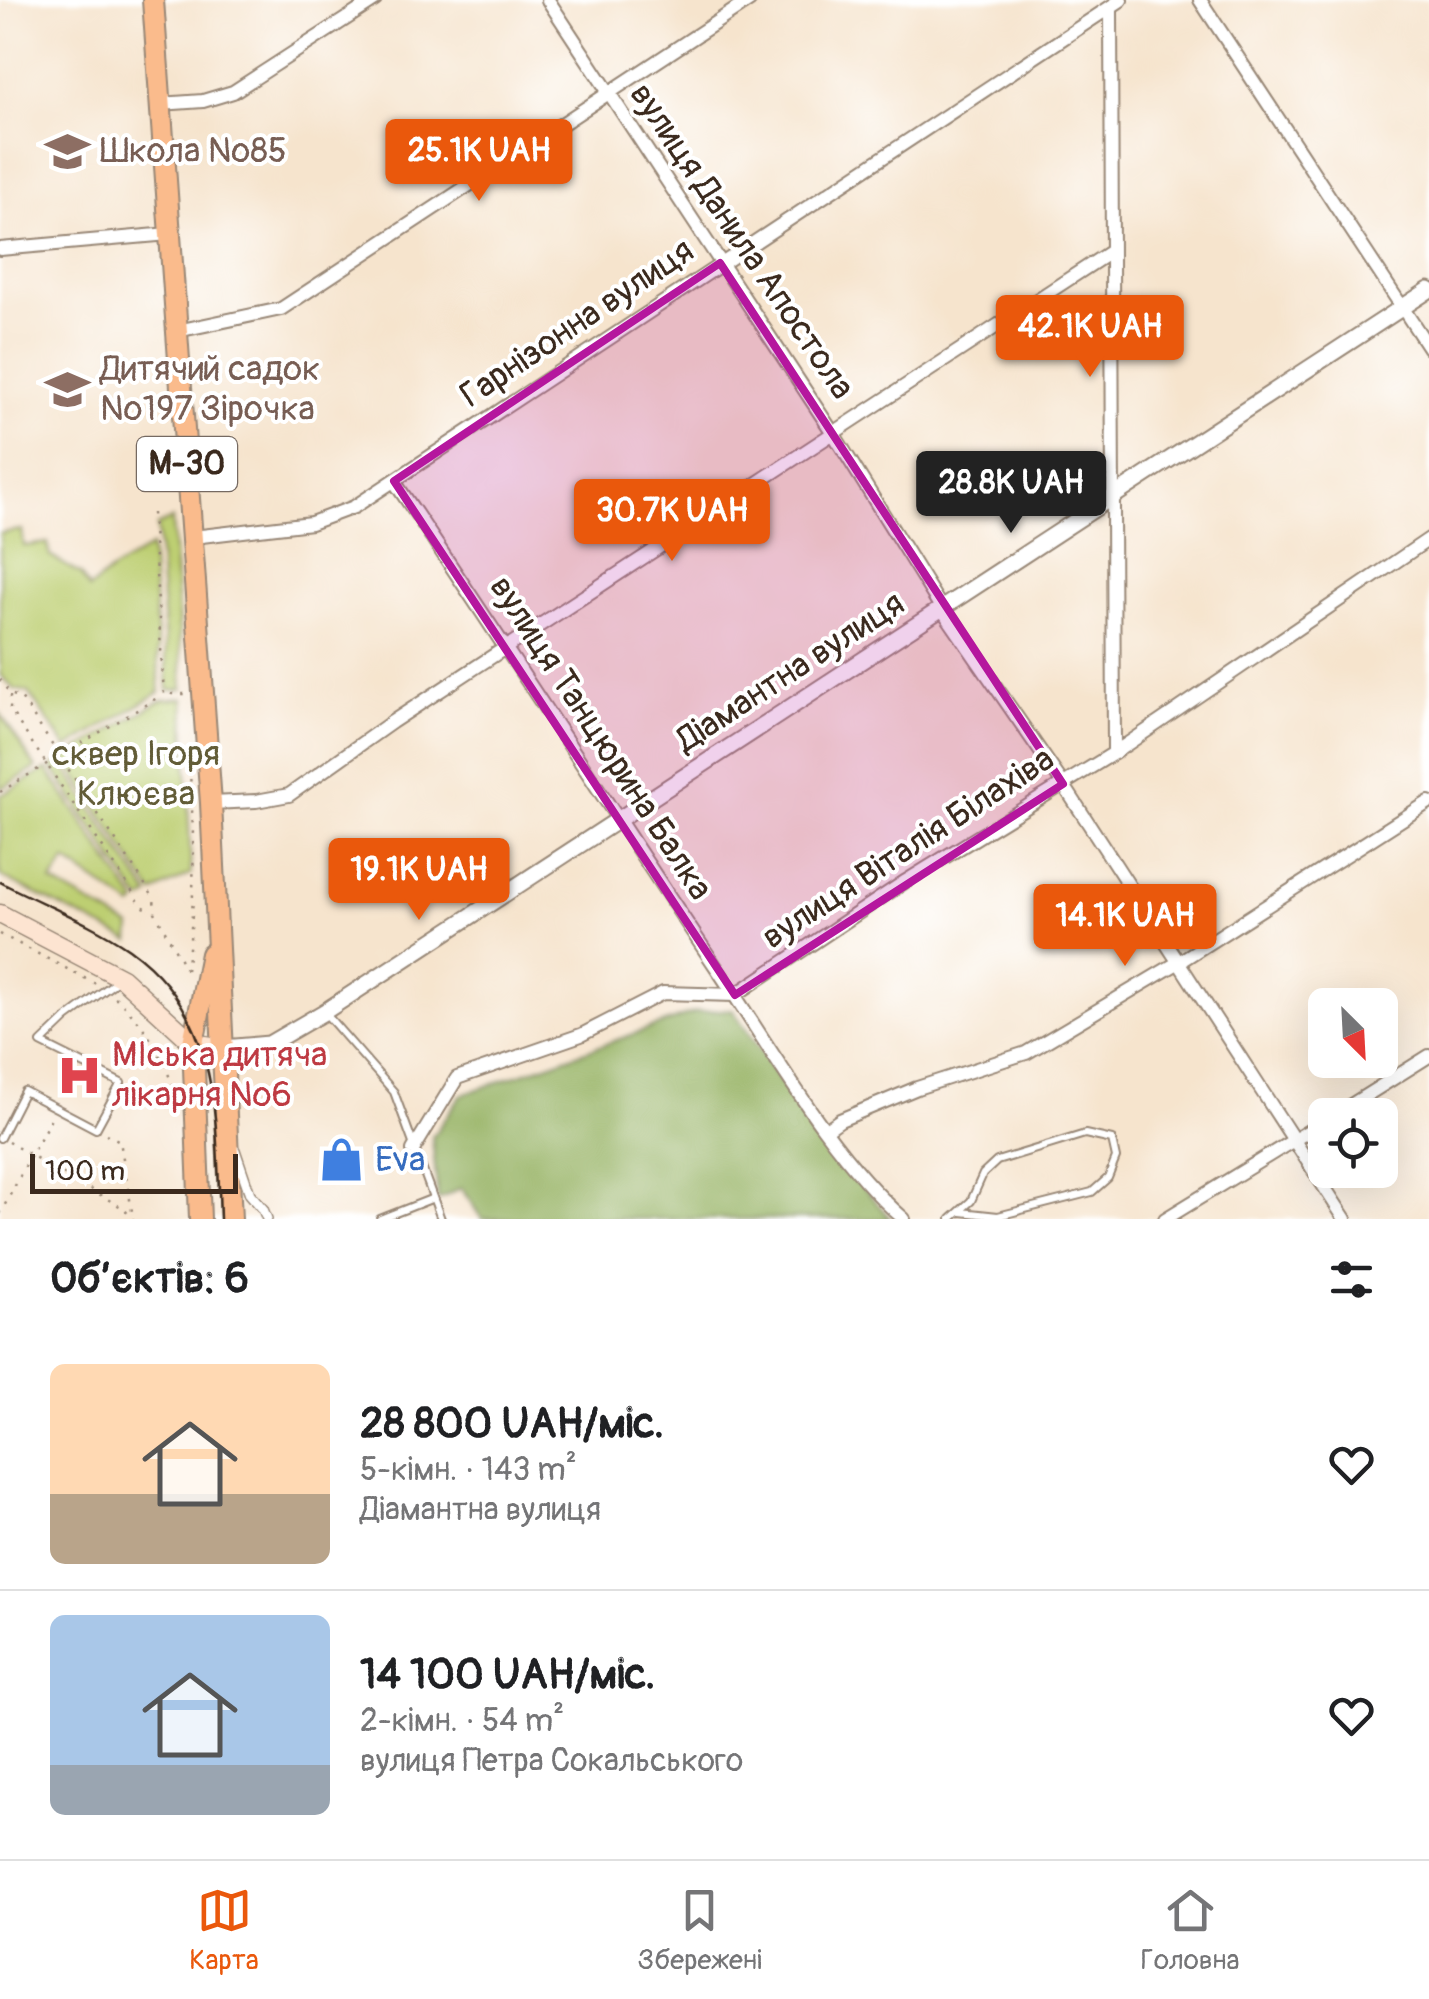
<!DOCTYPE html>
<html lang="uk">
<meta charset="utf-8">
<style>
body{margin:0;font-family:Pangolin,sans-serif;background:#f2f2f2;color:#202124;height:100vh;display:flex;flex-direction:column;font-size:38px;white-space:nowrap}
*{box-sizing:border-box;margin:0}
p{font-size:32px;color:#757577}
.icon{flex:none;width:55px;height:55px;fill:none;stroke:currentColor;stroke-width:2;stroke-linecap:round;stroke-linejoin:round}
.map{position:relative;height:1219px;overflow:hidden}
.drawer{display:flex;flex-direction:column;background:#fff;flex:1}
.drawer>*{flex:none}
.needle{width:65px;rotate:156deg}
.tools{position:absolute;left:1308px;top:988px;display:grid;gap:20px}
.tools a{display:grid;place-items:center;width:90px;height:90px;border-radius:15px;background:#fff;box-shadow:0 10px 40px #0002;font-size:50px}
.scale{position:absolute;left:30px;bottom:25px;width:208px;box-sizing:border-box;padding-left:10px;border:5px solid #3b2a1e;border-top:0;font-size:28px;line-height:35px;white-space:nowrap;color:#3b2a1e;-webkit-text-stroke:8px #fff;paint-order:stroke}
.price{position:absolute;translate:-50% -85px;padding:0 22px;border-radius:10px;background:#ea580c;color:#fff;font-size:32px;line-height:65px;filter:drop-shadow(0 2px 5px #0008)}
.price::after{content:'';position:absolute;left:50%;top:60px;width:30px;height:22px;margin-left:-15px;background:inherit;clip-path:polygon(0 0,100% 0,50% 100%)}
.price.selected{background:#222;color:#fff}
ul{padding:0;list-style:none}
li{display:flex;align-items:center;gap:30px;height:250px;padding:0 50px}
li+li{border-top:2px solid #e0e0e0}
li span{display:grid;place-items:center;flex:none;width:280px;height:200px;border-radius:15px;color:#555}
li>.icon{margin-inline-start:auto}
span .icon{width:120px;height:120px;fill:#fffc;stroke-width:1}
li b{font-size:42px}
h2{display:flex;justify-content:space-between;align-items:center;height:120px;padding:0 50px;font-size:42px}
.tabs{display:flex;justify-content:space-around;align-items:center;height:140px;border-top:2px solid #e0e0e0;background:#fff;font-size:28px;color:#757577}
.tabs a{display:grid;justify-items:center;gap:5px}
.tabs .selected{color:#ea580c}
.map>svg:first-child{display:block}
.green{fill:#bdcf72;stroke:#7c7c48;stroke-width:2.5}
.forest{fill:#96b264;stroke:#686e41;stroke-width:2.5}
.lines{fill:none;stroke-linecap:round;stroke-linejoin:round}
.service-casing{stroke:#988776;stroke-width:10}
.pedestrian-casing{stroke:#988776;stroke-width:12}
.minor-casing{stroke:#988776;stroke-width:16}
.tertiary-casing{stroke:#988776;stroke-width:19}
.secondary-casing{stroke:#988776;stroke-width:21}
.trunk-casing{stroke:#988776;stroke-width:24}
.path{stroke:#988776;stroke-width:2.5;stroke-dasharray:2.5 8;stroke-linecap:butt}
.service{stroke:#fff;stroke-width:6}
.pedestrian{stroke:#fff;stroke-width:9}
.minor{stroke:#fff;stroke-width:12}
.tertiary{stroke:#fff;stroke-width:15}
.secondary{stroke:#fde4d1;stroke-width:18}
.trunk{stroke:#fabb8c;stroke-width:20}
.tram{stroke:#3b2a1e;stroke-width:2.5}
.marked{fill:#b5179e;fill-opacity:0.2;stroke:#b5179e;stroke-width:8;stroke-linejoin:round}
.labels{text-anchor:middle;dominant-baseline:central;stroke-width:8;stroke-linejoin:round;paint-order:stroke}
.shield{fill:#fff;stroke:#766a62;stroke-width:2.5}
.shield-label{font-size:32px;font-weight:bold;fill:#3b2a1e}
.education-label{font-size:35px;fill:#785e54;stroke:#fff;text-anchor:start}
.street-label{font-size:35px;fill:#3b2a1e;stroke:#fff}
.park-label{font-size:35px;fill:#625c37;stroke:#fff}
.health-label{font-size:35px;fill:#be3a42;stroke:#fff;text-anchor:start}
.shop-label{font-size:35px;fill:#366cbe;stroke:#fff;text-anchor:start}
</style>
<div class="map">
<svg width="1429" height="1219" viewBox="0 0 1429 1219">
<rect width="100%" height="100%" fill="#fff"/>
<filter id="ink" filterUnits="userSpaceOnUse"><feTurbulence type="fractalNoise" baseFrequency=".01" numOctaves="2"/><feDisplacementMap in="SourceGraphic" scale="20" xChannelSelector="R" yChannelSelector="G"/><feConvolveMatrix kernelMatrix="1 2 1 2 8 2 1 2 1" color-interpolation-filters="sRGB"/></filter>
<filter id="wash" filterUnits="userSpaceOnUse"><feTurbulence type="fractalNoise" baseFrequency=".0048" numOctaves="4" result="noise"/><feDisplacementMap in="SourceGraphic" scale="40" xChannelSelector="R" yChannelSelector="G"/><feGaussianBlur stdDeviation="2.25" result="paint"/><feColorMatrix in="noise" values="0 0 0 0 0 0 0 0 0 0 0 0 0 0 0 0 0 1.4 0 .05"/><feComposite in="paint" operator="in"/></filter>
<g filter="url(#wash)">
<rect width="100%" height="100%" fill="#f6e4cd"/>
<!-- green -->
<g class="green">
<polygon points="172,519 183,689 168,690 157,526"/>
<polygon points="22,530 24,546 48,543 50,556 80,574 89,589 111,571 151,547 160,692 67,748 28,692 14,689 0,675 0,533"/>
<polygon points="184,698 191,874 153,893 64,758 162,700"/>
<polygon points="0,713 36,768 0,789"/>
<polygon points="60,761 150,896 141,901 52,767"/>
<polygon points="47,769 137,903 133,907 66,861 52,882 131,927 130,941 0,876 0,796"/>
</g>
<!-- forest -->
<polygon class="forest" points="732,1009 819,1137 891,1219 482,1219 461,1188 438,1200 432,1137 461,1095 696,1012"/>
</g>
<g filter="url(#ink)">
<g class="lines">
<defs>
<g id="service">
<polyline points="325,1013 394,1092 441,1219"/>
<polyline points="0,1138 24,1091 96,1129 121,1083 41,1043 67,1018 117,981"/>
<polyline points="380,1219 431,1199"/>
<polyline points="951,1219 971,1201 983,1174 997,1161 1085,1134 1112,1140 1116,1158 1108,1178 1092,1192 998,1216 961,1212"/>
</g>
<polyline id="pedestrian" points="235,1150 250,1194 263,1209 267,1219"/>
<g id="minor">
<polyline points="548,0 833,433 942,609 1063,784 1345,1219"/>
<polyline points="1200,0 1429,348"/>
<polyline points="1111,8 1114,753"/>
<polyline points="160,104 203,101 233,92 375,0"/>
<polyline points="0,249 169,234"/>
<polyline points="177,331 281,309 750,0"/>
<path d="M394 481C504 643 609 807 718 970 771 1049 832 1157 904 1219"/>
<polyline points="193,537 311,523 354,507 1121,0"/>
<polyline points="211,803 256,801 289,795 392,722 1110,252"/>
<polyline points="1335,1115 1429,1056"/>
<polyline points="826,1130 840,1120 917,1088 1026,1053 1179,962 1429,802"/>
<polyline points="413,1150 457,1078 581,1035 663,993 735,995 906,881 1114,753 1429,539"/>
<polyline points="1165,1219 1325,1121"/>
</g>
<polyline id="tertiary" points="224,1048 269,1044 324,1012 1429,290"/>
<polyline id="secondary" points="0,914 122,978 193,1043 224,1048"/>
<g id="trunk">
<polyline points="153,0 211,803 231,1219"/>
<polyline points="200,1219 193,1043 211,954"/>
</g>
</defs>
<!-- service casing -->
<use href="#service" class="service-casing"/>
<!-- pedestrian casing -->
<use href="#pedestrian" class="pedestrian-casing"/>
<!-- minor casing -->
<use href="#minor" class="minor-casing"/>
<!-- tertiary casing -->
<use href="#tertiary" class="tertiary-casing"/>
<!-- secondary casing -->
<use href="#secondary" class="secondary-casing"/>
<!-- trunk casing -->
<use href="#trunk" class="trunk-casing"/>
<!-- path -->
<g class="path">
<polyline points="152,513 164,694 186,694"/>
<polyline points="0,679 10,694 21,698 154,898 155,912 185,968"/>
<polyline points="10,696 10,710 142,906 152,911"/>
<polyline points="0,792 162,695"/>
<polyline points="0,934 96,984"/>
<path d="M186 970C198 893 193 819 188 742"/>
<path d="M115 997C148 1026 163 1058 178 1099"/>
<polyline points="106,1134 120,1141 133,1217"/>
<polyline points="8,1142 123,1208 133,1219"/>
<polyline points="0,1214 51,1118"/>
</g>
<!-- service -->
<use href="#service" class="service"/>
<!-- pedestrian -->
<use href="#pedestrian" class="pedestrian"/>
<!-- minor -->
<use href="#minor" class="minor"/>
<!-- tertiary -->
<use href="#tertiary" class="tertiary"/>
<!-- secondary -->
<use href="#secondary" class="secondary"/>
<!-- trunk -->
<use href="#trunk" class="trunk"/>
<!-- tram -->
<path class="tram" d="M0 882C42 904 90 922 129 949 221 1015 216 1117 220 1219"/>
</g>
</g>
<!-- marked area -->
<path class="marked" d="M720 263 1063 784 735 995 394 481Z"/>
<!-- icons -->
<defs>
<symbol id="school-bare" viewBox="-9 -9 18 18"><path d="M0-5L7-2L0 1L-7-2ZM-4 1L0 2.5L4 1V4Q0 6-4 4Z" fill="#8d6e63" stroke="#fff" stroke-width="2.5" paint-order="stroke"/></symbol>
<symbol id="hospital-bare" viewBox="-9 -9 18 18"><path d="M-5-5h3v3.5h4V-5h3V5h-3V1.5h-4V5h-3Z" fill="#e0444e" stroke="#fff" stroke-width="2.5" paint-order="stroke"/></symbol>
<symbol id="shop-bare" viewBox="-9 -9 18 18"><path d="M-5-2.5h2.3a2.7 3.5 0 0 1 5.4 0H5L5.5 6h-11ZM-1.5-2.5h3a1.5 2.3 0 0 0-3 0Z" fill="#3f7fe0" stroke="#fff" stroke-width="2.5" paint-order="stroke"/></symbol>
</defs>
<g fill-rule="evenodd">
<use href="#school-bare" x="36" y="120" width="63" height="63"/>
<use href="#school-bare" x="36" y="358" width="63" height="63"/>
<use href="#hospital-bare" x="48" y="1044" width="63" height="63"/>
<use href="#shop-bare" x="310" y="1128" width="63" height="63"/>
</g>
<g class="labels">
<!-- shield labels -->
<rect class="shield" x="137" y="437" width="100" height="54" rx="8"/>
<g class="shield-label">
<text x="187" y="464">М-30</text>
</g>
<!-- education labels -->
<g class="education-label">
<text x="100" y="151">Школа №85</text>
<text x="100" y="369">Дитячий садок<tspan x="100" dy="40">№197 Зірочка</tspan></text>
</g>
<!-- street labels -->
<g class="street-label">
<text transform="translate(742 241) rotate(56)">вулиця Данила Апостола</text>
<text transform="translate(577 323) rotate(-34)">Гарнізонна вулиця</text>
<text transform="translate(790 672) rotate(-33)">Діамантна вулиця</text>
<text transform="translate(601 738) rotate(57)">вулиця Танцюрина Балка</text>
<text transform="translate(908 848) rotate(-33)">вулиця Віталія Білахіва</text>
</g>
<!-- park labels -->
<g class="park-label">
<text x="136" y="754">сквер Ігоря<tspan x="136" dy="40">Клюєва</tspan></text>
</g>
<!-- health labels -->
<g class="health-label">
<text x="112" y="1055">МІська дитяча<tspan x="112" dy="40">лікарня №6</tspan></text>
</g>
<!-- shop labels -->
<g class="shop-label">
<text x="375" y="1160">Eva</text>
</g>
</g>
</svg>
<div class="tools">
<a><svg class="needle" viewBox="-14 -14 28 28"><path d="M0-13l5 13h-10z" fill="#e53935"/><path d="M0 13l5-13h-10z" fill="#757577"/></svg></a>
<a><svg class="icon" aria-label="locate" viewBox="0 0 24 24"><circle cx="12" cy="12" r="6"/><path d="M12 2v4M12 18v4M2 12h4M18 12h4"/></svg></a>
</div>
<div class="scale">100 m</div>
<b class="price" style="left:479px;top:204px">25.1K UAH</b>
<b class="price" style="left:1090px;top:380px">42.1K UAH</b>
<b class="price selected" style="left:1011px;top:536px">28.8K UAH</b>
<b class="price" style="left:672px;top:564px">30.7K UAH</b>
<b class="price" style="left:419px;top:923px">19.1K UAH</b>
<b class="price" style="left:1125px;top:969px">14.1K UAH</b>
</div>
<section class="drawer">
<h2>Об’єктів: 6<svg class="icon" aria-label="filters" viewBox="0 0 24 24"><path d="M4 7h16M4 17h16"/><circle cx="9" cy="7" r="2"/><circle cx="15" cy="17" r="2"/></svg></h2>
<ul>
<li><span style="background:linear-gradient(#ffd9b3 65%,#b9a48a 0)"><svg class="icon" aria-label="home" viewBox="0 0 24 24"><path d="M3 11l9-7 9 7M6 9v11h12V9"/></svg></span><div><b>28 800 UAH/міс.</b><p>5-кімн. · 143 m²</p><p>Діамантна вулиця</p></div><svg class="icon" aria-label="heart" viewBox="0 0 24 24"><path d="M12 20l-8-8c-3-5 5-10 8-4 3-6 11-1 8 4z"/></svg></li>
<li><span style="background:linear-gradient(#a9c7e8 75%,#9aa5b1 0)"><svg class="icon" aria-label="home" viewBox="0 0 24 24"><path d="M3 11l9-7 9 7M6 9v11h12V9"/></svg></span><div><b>14 100 UAH/міс.</b><p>2-кімн. · 54 m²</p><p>вулиця Петра Сокальського</p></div><svg class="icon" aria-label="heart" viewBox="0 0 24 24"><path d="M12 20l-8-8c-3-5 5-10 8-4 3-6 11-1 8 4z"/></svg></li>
</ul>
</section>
<nav class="tabs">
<a class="selected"><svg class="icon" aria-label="map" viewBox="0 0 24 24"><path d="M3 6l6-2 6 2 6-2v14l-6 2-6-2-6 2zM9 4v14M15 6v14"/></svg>Карта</a>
<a><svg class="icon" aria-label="saved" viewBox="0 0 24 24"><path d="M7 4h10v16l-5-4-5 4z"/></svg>Збережені</a>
<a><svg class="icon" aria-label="home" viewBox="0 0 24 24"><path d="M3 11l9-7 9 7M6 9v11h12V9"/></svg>Головна</a>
</nav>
